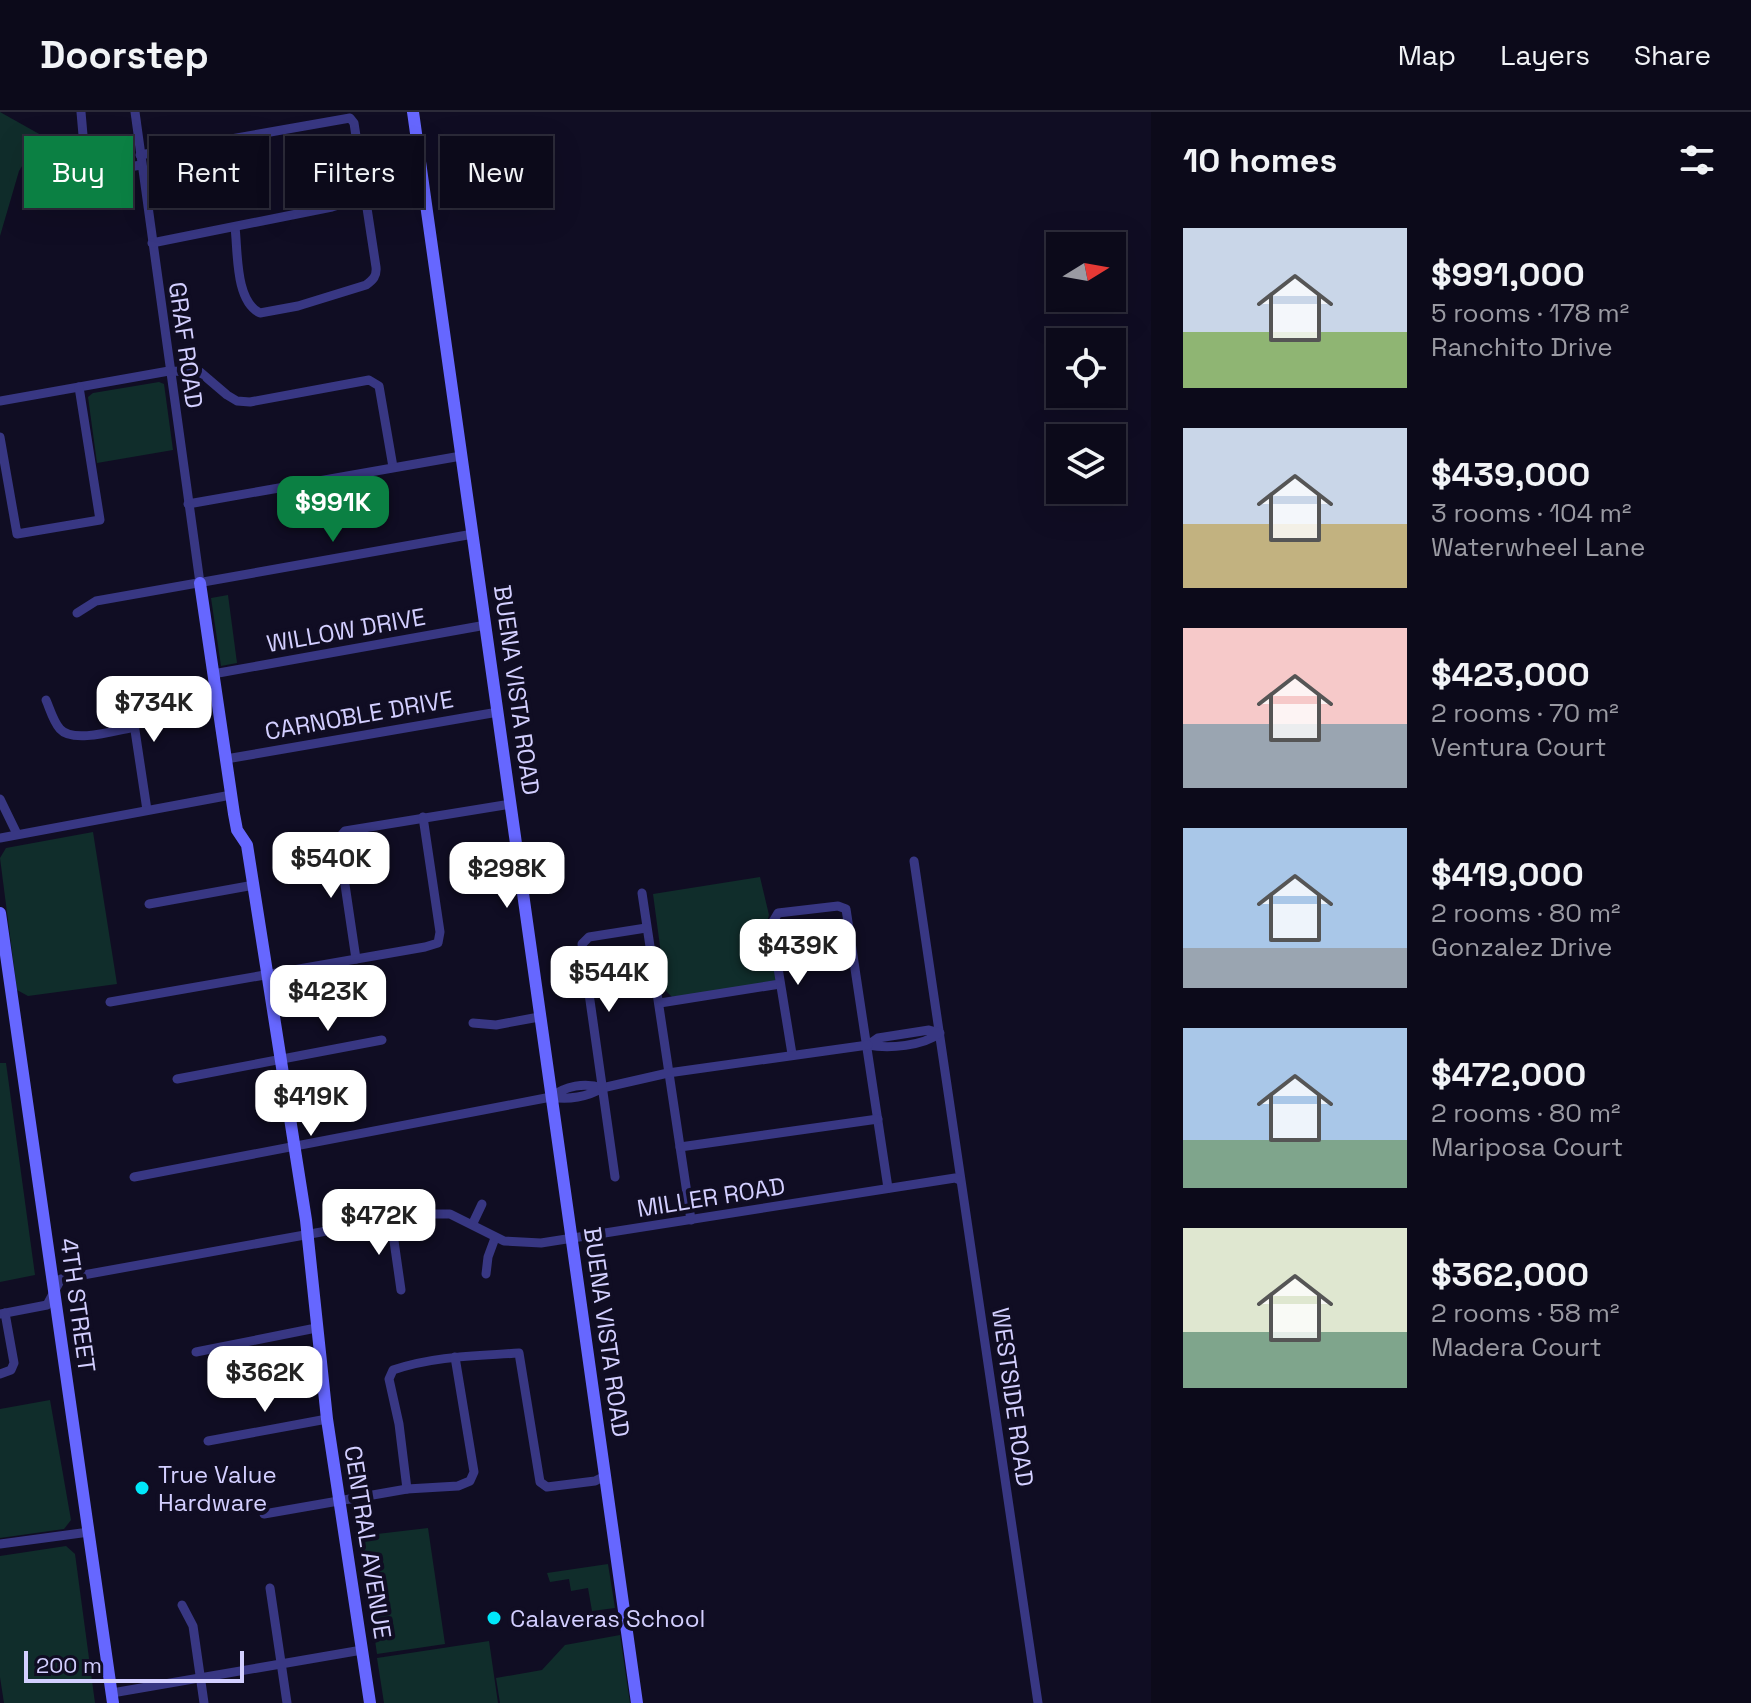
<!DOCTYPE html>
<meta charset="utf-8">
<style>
body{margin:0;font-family:"Space Grotesk",sans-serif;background:#1a1827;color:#f1f3f6;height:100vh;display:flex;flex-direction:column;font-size:30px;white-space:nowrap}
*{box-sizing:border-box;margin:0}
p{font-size:26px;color:#9a9aa2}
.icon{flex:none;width:44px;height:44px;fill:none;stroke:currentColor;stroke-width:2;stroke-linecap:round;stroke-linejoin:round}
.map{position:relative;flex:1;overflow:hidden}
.side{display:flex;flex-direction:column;background:#0c0a1a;width:600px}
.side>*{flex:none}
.hud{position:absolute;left:24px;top:24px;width:760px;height:72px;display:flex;gap:16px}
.needle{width:52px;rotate:79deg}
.controls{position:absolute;left:1046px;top:120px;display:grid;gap:16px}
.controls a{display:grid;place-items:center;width:80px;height:80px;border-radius:0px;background:#0c0a1a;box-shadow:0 8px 32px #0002,0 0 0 2px #2c2b39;font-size:40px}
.scale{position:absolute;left:24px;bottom:20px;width:220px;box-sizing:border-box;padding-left:8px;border:4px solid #d3cfff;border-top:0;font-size:22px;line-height:28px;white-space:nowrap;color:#d3cfff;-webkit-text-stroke:6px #100d23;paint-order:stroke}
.price{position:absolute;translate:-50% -68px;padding:0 18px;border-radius:16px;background:#fff;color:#222;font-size:26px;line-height:52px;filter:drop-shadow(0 2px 4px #0008)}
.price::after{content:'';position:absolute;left:50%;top:48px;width:24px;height:18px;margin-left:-12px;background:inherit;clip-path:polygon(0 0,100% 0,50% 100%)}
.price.selected{background:#0b8043;color:#fff}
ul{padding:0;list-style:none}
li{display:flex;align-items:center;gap:24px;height:200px;padding:0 32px}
li span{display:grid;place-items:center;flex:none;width:224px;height:160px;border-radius:0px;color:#555}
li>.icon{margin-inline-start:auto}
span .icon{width:96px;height:96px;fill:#fffc;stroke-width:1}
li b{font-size:34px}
h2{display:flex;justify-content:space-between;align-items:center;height:96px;padding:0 32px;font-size:34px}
.pill{padding:0 28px;border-radius:0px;background:#0c0a1a;box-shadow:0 8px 32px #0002,0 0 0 2px #2c2b39;font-size:28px;line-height:72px}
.pill.selected{background:#0b8043;color:#fff}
header{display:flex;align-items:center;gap:48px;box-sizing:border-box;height:112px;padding:0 40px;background:#0c0a1a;border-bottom:2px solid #2c2b39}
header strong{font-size:38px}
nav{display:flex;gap:44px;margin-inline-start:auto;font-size:28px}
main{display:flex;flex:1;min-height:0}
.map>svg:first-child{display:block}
.green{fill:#102d2b}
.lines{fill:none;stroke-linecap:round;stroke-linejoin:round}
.street{stroke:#383783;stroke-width:9}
.secondary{stroke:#6667ff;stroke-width:12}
.poi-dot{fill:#00e8fa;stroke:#100d23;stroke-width:3}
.labels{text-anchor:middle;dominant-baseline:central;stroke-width:8;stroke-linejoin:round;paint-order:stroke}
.street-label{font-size:24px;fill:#d3cfff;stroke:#100d23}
.poi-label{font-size:24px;fill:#d3cfff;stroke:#100d23;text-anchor:start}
</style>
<header>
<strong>Doorstep</strong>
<nav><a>Map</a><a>Layers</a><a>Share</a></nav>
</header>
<main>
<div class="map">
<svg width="1151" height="1591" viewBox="0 0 1151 1591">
<rect width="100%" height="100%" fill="#100d23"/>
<!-- green -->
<g class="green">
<polygon points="0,0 41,23 19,59 0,124"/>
<polygon points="159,270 164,272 173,338 97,351 88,285 93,281"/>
<polygon points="228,483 237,551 221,554 211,486"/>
<polygon points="93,720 117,872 28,884 17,878 0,746 6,736"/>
<polygon points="760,765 769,803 765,817 772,833 778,870 672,885 666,879 653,782"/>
<polygon points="0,951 6,951 35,1163 0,1170"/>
<polygon points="50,1288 71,1408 64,1417 0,1426 0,1297"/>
<polygon points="428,1416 445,1532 377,1542 360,1424"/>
<polygon points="66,1434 75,1442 95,1591 4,1591 0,1565 0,1444"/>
<polygon points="608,1452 615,1496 592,1499 588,1476 571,1479 569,1467 550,1470 547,1461"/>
<polygon points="620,1523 630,1591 500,1591 496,1566 542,1558 565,1533"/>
<polygon points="489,1529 498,1591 384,1591 377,1546"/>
</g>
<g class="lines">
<!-- street -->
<g class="street">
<polyline points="81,0 83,23 92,57 105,59 141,53"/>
<polyline points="135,0 200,471"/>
<path d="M140 43 350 6 354 11 376 155C377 164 373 168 366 173L298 194 260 201C235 189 238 140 235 115"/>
<polyline points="152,131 332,95 365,85 422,73"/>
<polyline points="0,289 169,259 200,260 227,283 237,289 250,290 369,268 379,274 393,355"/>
<polyline points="0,325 17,422 100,408 79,275"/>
<polyline points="188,392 461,344"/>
<polyline points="77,501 96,489 473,422"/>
<polyline points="213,562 486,513"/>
<polyline points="128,572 147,698"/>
<path d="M46 588C50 597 53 609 60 617 73 632 117 618 135 615"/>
<polyline points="226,647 498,600"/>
<polyline points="0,687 17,722"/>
<polyline points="0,726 231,683"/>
<polyline points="914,749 1038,1591"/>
<polyline points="642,781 691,1108"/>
<polyline points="149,792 254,773"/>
<polyline points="356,847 340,739 339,726 345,719 511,692"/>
<polyline points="110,890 425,835 438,831 440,820 423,705"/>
<polyline points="660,891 780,872"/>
<polyline points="473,911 496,913 539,905"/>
<path d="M929 918 940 921C923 934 889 937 868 933L878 926Z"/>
<polyline points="792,942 771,813 778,801 838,794 846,797 888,1076"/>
<polyline points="177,967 382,928"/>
<polyline points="602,976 668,961 868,933"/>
<polyline points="680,1035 878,1007"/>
<path d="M134 1065 551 985C568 988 588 985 602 976 585 970 565 974 551 985"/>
<polyline points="615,1065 582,832 589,825 646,816"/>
<polyline points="391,1108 401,1178"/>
<polyline points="473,1111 482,1092"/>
<polyline points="486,1162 488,1145 495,1126"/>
<polyline points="0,1202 47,1193 61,1167 421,1102 450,1102 504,1129 541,1131 955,1066 960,1068"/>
<polyline points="196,1240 316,1216"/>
<polyline points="0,1262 11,1258 14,1251 5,1201"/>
<polyline points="208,1329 327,1307"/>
<path d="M407 1377 399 1312 389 1267 393 1258C434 1244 476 1244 519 1241L540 1370 547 1375 595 1369 605 1364"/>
<polyline points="264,1402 407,1377 458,1374 470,1369 474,1360 455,1245"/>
<polyline points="0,1432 89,1420"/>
<polyline points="270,1476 287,1591"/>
<polyline points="182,1493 193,1514 204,1591"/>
<polyline points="112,1581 362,1538"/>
</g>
<!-- secondary -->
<g class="secondary">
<polyline points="413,0 637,1591"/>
<polyline points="200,471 234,702 237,718 247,733 306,1108 327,1307 370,1591"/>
<polyline points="0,801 113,1591"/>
</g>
</g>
<!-- markers -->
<g class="poi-dot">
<circle cx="142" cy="1376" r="8"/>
<circle cx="494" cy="1506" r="8"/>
</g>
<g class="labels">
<!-- street labels -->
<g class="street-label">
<text transform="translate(186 233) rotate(82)">GRAF ROAD</text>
<text transform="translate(346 518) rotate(-10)">WILLOW DRIVE</text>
<text transform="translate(517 578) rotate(82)">BUENA VISTA ROAD</text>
<text transform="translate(359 603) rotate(-10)">CARNOBLE DRIVE</text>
<text transform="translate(711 1085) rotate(-9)">MILLER ROAD</text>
<text transform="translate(78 1193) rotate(82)">4TH STREET</text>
<text transform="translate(607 1220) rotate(82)">BUENA VISTA ROAD</text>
<text transform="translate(1013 1285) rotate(82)">WESTSIDE ROAD</text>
<text transform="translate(368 1430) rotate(81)">CENTRAL AVENUE</text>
</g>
<!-- poi labels -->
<g class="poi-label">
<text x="158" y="1362">True Value<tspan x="158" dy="28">Hardware</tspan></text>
<text x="510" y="1506">Calaveras School</text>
</g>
</g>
</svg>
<div class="controls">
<a><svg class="needle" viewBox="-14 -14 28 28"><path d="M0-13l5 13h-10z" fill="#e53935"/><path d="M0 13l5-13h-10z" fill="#9a9aa2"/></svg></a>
<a><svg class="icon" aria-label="locate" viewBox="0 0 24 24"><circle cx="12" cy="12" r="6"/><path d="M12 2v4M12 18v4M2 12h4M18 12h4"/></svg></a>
<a><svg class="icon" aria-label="layers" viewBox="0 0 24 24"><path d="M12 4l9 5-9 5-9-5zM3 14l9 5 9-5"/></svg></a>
</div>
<div class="scale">200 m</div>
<b class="price selected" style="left:333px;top:432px">$991K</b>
<b class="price" style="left:154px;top:632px">$734K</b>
<b class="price" style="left:331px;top:788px">$540K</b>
<b class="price" style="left:507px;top:798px">$298K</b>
<b class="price" style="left:798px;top:875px">$439K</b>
<b class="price" style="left:609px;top:902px">$544K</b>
<b class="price" style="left:328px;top:921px">$423K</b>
<b class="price" style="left:311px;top:1026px">$419K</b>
<b class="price" style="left:379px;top:1145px">$472K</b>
<b class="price" style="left:265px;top:1302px">$362K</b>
<div class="hud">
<a class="pill selected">Buy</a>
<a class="pill">Rent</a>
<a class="pill">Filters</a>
<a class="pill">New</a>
</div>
</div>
<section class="side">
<h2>10 homes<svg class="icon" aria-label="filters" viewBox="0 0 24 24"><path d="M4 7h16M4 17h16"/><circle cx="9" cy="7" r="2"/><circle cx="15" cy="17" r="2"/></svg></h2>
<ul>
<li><span style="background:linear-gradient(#c9d6e8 65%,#8fb573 0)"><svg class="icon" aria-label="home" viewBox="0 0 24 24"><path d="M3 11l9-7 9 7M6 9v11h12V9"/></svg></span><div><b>$991,000</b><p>5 rooms · 178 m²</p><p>Ranchito Drive</p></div></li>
<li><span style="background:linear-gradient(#c9d6e8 60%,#c2b280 0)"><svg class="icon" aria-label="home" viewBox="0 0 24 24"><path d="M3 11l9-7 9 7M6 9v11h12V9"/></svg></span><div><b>$439,000</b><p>3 rooms · 104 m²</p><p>Waterwheel Lane</p></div></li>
<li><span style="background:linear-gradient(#f6c9c9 60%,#9aa5b1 0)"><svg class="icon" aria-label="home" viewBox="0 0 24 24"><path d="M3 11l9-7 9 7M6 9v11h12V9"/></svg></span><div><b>$423,000</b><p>2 rooms · 70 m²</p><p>Ventura Court</p></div></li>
<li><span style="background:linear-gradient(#a9c7e8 75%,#9aa5b1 0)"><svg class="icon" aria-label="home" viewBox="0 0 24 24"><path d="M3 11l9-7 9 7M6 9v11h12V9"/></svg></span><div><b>$419,000</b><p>2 rooms · 80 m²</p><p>Gonzalez Drive</p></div></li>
<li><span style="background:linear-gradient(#a9c7e8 70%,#7fa58c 0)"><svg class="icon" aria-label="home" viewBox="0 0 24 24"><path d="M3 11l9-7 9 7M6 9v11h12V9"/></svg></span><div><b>$472,000</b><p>2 rooms · 80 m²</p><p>Mariposa Court</p></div></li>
<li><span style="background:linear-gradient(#dfe7d0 65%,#7fa58c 0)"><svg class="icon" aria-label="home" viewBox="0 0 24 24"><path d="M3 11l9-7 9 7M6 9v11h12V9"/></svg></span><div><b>$362,000</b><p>2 rooms · 58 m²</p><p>Madera Court</p></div></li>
</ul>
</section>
</main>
